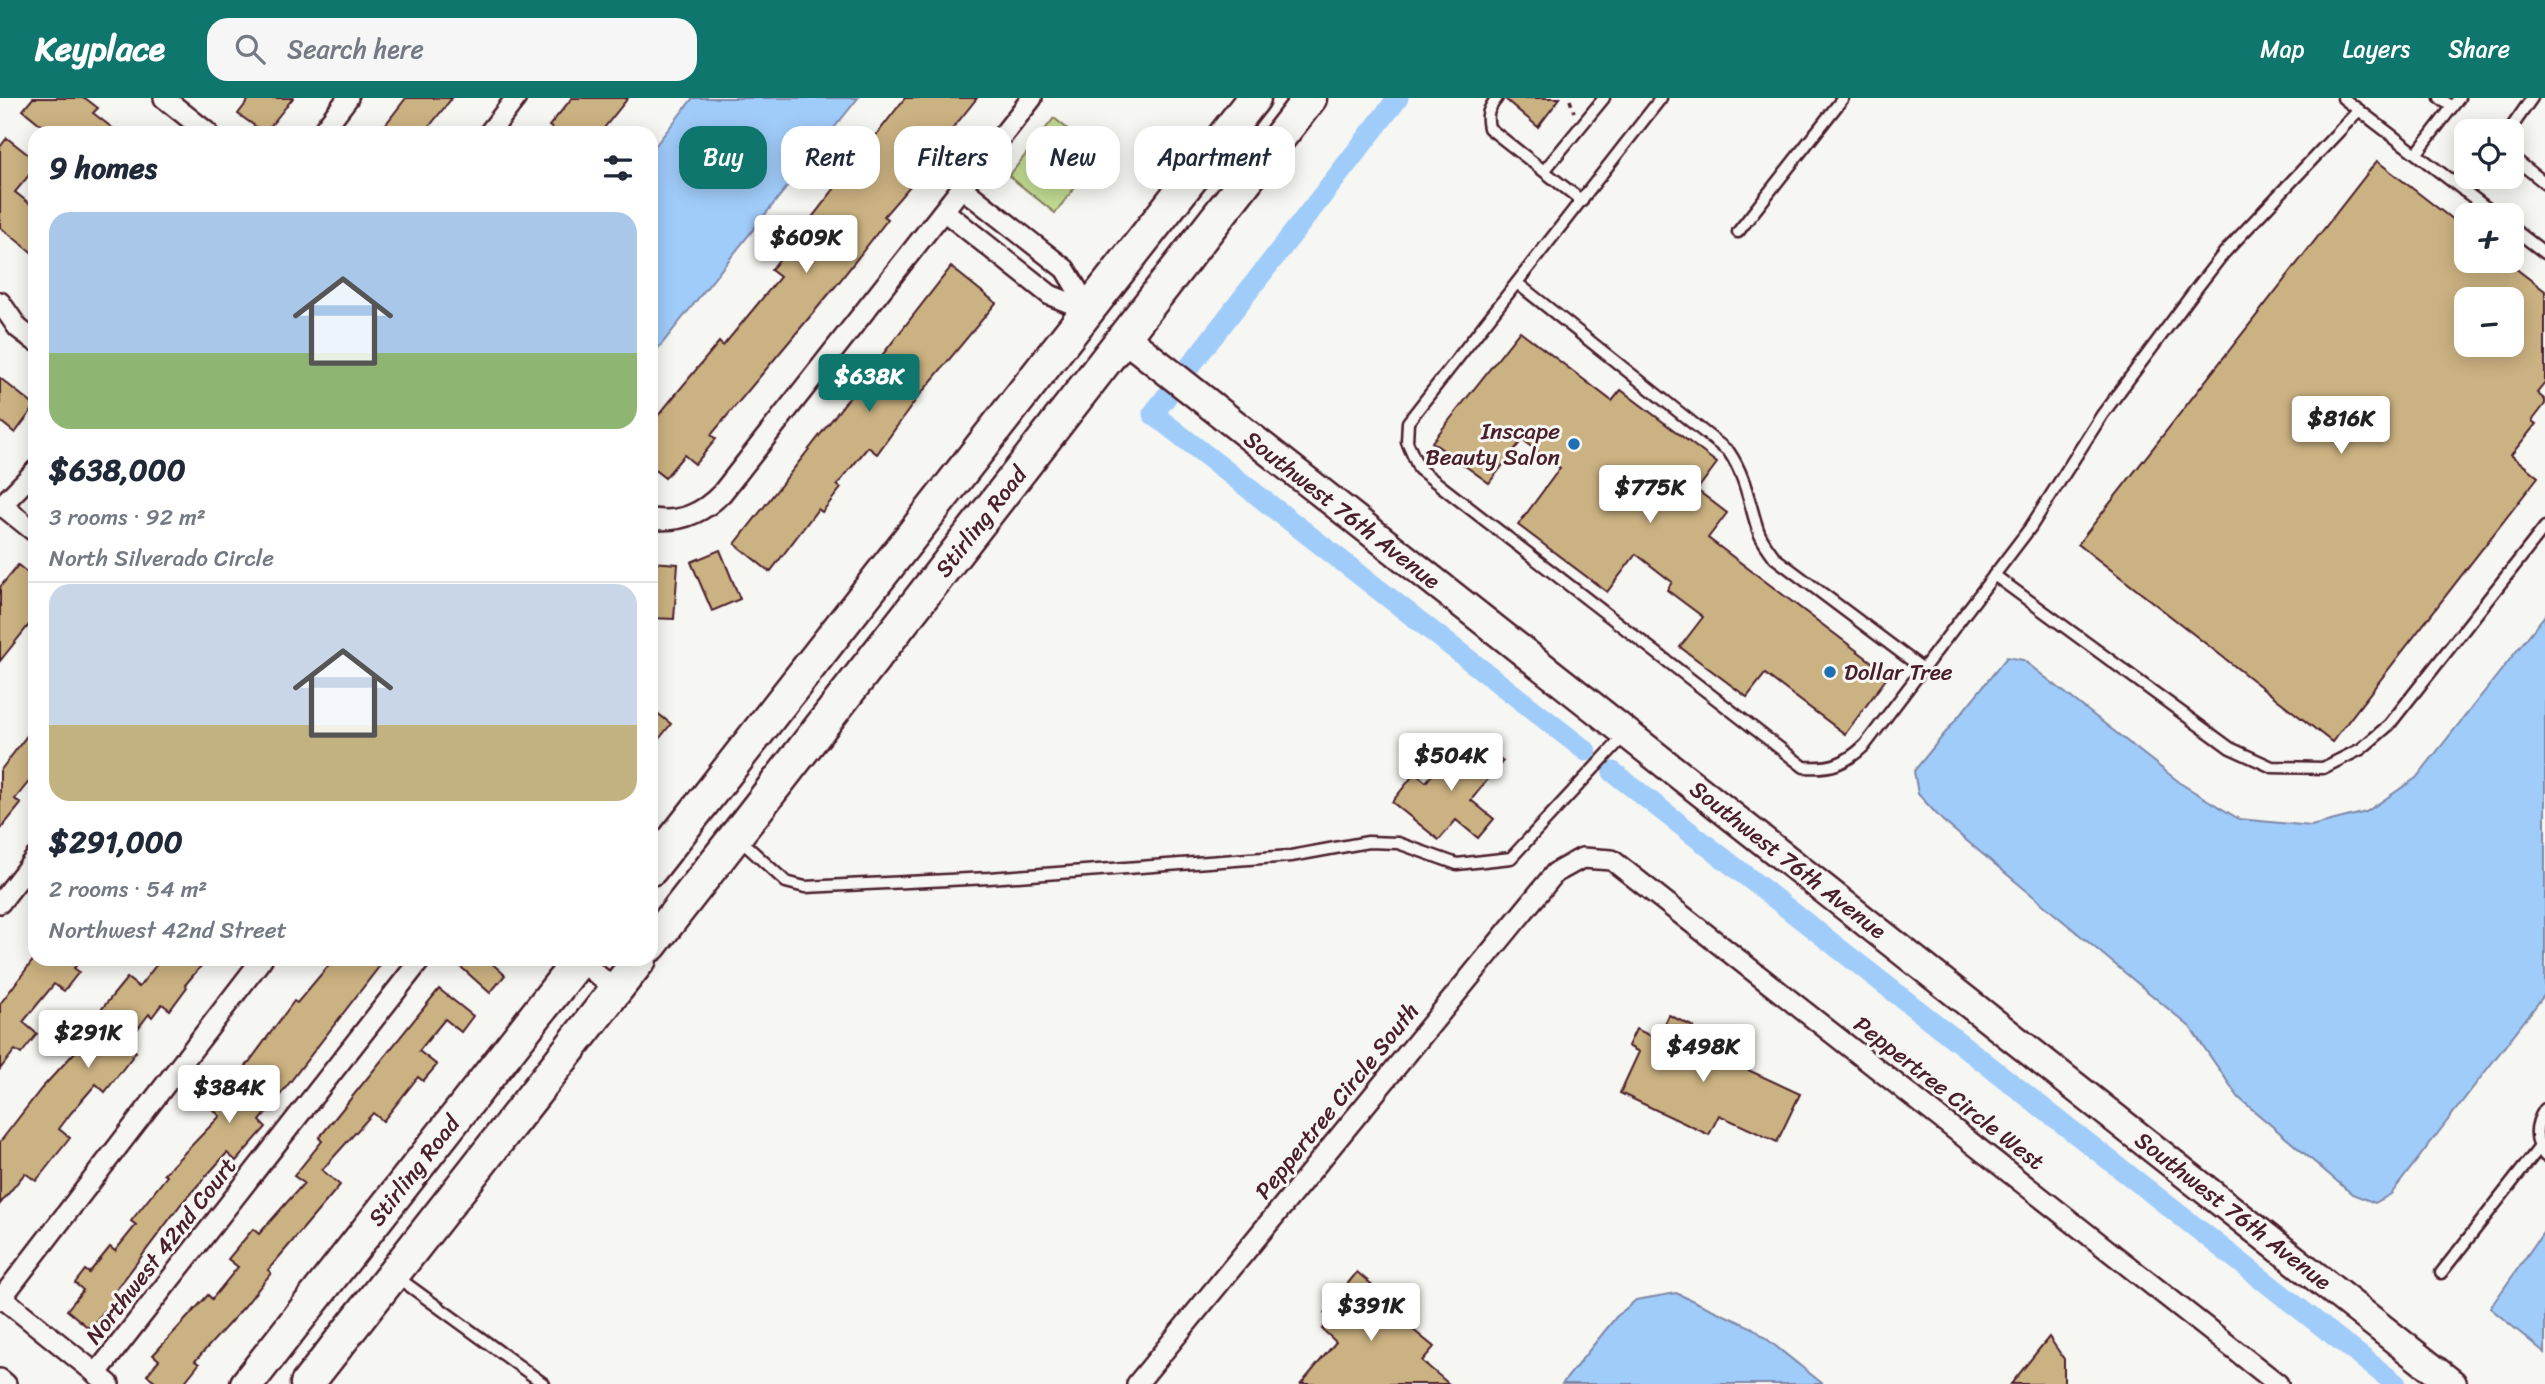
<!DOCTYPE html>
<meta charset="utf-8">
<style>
body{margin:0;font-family:Sriracha,sans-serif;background:#f6f6f7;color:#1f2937;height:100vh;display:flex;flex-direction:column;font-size:26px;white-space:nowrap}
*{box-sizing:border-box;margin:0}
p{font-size:23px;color:#747a83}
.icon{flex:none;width:38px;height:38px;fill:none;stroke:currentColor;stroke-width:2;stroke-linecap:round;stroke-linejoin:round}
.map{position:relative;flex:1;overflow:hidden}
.sheet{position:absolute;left:28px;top:28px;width:630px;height:840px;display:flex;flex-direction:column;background:#fff;border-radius:21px;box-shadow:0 4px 18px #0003}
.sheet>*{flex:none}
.guide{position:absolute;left:679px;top:28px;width:665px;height:63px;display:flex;gap:14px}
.fabs{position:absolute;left:2454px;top:21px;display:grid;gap:14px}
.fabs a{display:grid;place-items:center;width:70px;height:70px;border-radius:14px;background:#fff;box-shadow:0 4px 18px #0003;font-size:35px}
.price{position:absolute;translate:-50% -60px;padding:0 16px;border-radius:7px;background:#fff;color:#222;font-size:23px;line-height:46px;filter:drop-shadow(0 2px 4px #0008)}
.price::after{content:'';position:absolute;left:50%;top:42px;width:21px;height:16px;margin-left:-10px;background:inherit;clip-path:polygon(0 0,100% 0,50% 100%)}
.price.current{background:#0f766e;color:#fff}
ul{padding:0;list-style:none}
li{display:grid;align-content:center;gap:14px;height:371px;padding:0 21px}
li+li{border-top:2px solid #e0e1e3}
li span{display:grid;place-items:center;height:217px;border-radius:21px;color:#555}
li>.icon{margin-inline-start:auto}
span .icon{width:126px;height:126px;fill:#fffc;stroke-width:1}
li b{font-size:30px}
h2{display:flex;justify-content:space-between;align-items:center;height:84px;padding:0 21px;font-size:30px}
.chip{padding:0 24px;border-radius:21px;background:#fff;box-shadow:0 4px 18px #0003;font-size:24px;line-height:63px}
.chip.current{background:#0f766e;color:#fff}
header{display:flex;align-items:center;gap:42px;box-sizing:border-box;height:98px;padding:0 35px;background:#0f766e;color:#fff}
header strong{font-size:33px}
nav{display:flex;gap:38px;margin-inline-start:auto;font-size:24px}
.search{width:490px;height:63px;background:#f6f6f7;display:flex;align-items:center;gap:18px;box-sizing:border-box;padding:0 24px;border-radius:21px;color:#747a83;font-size:26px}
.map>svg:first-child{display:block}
.green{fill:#c1db92;stroke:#867d5e;stroke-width:2}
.water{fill:#a0ccfa;stroke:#7e87a7;stroke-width:2}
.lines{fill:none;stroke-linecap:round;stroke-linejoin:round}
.canal{stroke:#a0ccfa;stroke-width:21}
.building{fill:#cbb282;stroke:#4a1f2b;stroke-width:2;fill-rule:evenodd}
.lane-casing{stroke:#4a1f2b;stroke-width:15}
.street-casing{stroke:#4a1f2b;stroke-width:24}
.secondary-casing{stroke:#4a1f2b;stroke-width:33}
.primary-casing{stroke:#4a1f2b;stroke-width:37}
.path{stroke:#4a1f2b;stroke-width:3.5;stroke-dasharray:5 5;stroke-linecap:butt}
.lane{stroke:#f6f6f2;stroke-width:10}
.street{stroke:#f6f6f2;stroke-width:19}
.secondary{stroke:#f6f6f2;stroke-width:28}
.primary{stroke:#f6f6f2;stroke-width:32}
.poi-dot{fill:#1f6fb2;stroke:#f6f6f2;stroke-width:2.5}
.labels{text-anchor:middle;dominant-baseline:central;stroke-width:6;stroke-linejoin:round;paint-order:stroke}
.poi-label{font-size:23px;fill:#4a1f2b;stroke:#f6f6f2;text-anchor:end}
.street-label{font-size:23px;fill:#4a1f2b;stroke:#f6f6f2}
</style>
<header>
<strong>Keyplace</strong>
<div class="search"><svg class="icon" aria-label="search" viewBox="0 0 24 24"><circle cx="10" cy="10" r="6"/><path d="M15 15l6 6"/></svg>Search here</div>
<nav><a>Map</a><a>Layers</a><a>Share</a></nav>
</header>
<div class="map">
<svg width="2545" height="1286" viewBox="0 0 2545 1286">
<rect width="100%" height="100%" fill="#f6f6f2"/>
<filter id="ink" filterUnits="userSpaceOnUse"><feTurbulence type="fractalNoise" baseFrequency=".0143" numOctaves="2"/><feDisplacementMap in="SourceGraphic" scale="14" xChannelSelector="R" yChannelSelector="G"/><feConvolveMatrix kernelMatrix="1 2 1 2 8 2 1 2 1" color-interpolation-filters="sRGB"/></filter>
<g filter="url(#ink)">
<!-- green -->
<polygon class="green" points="1054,20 1100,57 1055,115 1009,78"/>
<!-- water -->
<g class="water">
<polygon points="693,0 858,0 657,252 651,249 651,53"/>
<polygon points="2545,517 2545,896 2391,1096 2375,1105 2352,1096 2239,1000 2190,929 1943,723 1918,696 1914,673 2007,559 2023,562 2183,687 2239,721 2311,728 2366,714 2416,680"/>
<polygon points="2545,1132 2545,1255 2490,1210"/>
<polygon points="1676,1195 1753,1230 1823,1286 1562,1286 1616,1219 1636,1202"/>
</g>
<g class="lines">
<!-- canal -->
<g class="canal">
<polyline points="1190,268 1398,0"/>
<polyline points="1167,298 1153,316 1586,653"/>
<polyline points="1613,674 2396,1286"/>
</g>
</g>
<!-- building -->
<g class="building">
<polygon points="33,0 85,0 98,10 93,15 119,35 51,35 23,12"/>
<polygon points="250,0 293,0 265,35 238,16"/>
<polygon points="406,0 452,0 424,35 379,35"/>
<polygon points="572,0 628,0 600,35 558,35 549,28"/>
<polygon points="905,0 977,0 946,39 950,42 884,118 888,121 839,184 711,337 716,341 702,358 695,366 684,357 665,380 651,369 651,326 719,244 723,248 780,179 771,172"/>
<polygon points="1504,0 1560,0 1538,29"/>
<polygon points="7,40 35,62 35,70 15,94 35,110 35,157 0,129 0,49"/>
<path d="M2377 63 2466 132V163H2506L2545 193V285L2537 295 2545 302V306L2532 323 2536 326 2511 357 2538 379 2332 644 2078 446ZM2466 201H2511V247H2466Z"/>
<polygon points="951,169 996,205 918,299 877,356 868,349 837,387 841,390 822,414 818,411 770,474 735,446"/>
<polygon points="1520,233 1612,303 1621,292 1717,365 1697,392 1727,415 1708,440 1889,577 1845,636 1765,576 1747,599 1680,549 1703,519 1667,492 1672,484 1636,456 1607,494 1518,427 1560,370 1522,342 1489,385 1432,344"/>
<polygon points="0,280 35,308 15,335 0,323"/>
<polygon points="720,452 740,501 712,513 691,464"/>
<polygon points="651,464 678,466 674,521 651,520"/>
<polygon points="18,467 35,481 35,534 28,528 0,563 0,489"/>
<polygon points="651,610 671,626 651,651"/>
<polygon points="35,627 35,676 15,701 21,706 0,732 0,673"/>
<polygon points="1478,643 1503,663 1471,702 1494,721 1478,740 1456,722 1439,742 1392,704 1415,675 1426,684 1454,649 1466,658"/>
<polygon points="34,861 82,861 74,870 79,874 64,893 54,886 23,924 37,936 21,956 15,952 0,971 0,906"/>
<polygon points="161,861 207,861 185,887 187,889 170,912 162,906 152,919 149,916 126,946 136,954 105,994 96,986 71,1015 59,1031 70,1040 36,1083 25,1075 0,1106 0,1044 41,991 88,940 84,936 91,924 127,880 139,889"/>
<polygon points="334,861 385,861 260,1023 266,1029 236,1063 227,1055 181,1106 114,1195 124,1203 112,1218 105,1212 90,1231 67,1212 83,1192 75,1185 85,1172 89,1175 110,1149 115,1153 136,1127 131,1123 167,1078 164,1076 220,1018 210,1009 225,992 227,994 294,903 297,905"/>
<polygon points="452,861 487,861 505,877 490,895"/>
<polygon points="439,891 473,918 461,934 445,921 419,953 437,967 423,983 418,979 383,1023 373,1015 322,1072 340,1087 268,1172 271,1175 244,1209 195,1263 199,1266 183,1286 159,1286 147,1277 159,1262 153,1257 208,1197 212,1201 238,1169 228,1161 253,1131 259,1136 304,1085 294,1078 322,1043 319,1040"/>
<polygon points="1669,917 1694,929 1690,938 1723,953 1720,959 1800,996 1777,1044 1719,1017 1709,1037 1620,995 1639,954 1628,948 1636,931 1658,941"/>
<polygon points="1357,1174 1395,1206 1390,1213 1434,1249 1422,1263 1449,1286 1301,1286 1336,1244 1322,1231 1331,1221 1324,1215"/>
<polygon points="2049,1239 2064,1261 2064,1286 2011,1286"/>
</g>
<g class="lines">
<defs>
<g id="lane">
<path d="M1497 0C1488 11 1486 17 1489 30L1582 103"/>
<path d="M1661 0 1408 324 1407 344 1419 371 1804 669C1831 671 1845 666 1865 647L2030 430 2102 317 2196 191 2224 155 2359 12"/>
<polyline points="2343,0 2496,117"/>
<polyline points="2440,0 2452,9"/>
<polyline points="2509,33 2532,0"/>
<polyline points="2417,55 2459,0"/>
<polyline points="2511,58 2545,85"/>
<polyline points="1544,73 1604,0"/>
<polyline points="2464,93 2475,79"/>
<polyline points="2511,129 2545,155"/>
<polyline points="1738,134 1843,0"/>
<path d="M1517 185 1729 354C1746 379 1749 405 1758 432 1761 442 1769 451 1775 460L1923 571"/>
<polyline points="1994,477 2230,650 2272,669 2323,670 2361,651 2389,627 2545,429"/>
<polyline points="739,741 786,784 805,789 989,780 1291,758 1368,744 1398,745 1457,766 1511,760 1624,638"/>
<path d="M2545 1011C2534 1027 2534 1042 2545 1058"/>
<polyline points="2441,1175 2539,1050"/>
<polyline points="397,1179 544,1286"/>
</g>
<g id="street">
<polyline points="164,0 208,35"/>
<polyline points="321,35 348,0"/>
<polyline points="489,35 516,0"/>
<polyline points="962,90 1065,171 1090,213"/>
<polyline points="944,113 1050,197 1090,213"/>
<polyline points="0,204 18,230 35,243"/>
<polyline points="0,406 35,434"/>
<polyline points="0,409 35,373"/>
<path d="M651 421C680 425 702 416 722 395L1032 0"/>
<polyline points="0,805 35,760"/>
<polyline points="578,861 616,892"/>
<polyline points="0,1198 109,1286"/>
<polyline points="0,1202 262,861"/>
<polyline points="96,1276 421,861"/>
<polyline points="0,1281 6,1286"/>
<polyline points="1137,1286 1555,775 1582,760 1612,762 2278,1286"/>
</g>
<polyline id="secondary" points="1124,239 2452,1286"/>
<g id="primary">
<polyline points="651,771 1254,0"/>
<polyline points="651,847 1310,0"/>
<polyline points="247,1286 580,861"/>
<polyline points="307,1286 640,861"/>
</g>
</defs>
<!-- lane casing -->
<use href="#lane" class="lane-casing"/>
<!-- street casing -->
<use href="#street" class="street-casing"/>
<!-- secondary casing -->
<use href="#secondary" class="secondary-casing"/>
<!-- primary casing -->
<use href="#primary" class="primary-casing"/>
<!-- path -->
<polyline class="path" points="1570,2 1574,14"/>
<!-- lane -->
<use href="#lane" class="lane"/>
<!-- street -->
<use href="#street" class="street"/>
<!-- secondary -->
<use href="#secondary" class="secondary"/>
<!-- primary -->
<use href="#primary" class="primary"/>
</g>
</g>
<!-- markers -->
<g class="poi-dot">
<circle cx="1574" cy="346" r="7"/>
<circle cx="1830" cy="574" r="7"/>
</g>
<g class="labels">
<!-- poi labels -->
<g class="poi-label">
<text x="1560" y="333">Inscape<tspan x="1560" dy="26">Beauty Salon</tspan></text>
<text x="1844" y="574" text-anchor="start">Dollar Tree</text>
</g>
<!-- street labels -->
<g class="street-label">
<text transform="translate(1342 412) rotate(38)">Southwest 76th Avenue</text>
<text transform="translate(981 424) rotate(-52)">Stirling Road</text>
<text transform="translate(1788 762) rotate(38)">Southwest 76th Avenue</text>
<text transform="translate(1949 995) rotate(38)">Peppertree Circle West</text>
<text transform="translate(1337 1003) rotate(-51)">Peppertree Circle South</text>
<text transform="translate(414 1073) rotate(-52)">Stirling Road</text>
<text transform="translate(2233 1113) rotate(38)">Southwest 76th Avenue</text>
<text transform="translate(161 1153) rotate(-52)">Northwest 42nd Court</text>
</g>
</g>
</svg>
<div class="fabs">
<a><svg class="icon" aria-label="locate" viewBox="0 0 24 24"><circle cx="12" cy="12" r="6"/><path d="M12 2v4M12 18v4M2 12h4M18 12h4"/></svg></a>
<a>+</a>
<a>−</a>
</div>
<b class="price" style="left:806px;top:177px">$609K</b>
<b class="price current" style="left:869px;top:316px">$638K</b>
<b class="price" style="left:2341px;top:358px">$816K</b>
<b class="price" style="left:1650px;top:427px">$775K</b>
<b class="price" style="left:1451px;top:695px">$504K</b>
<b class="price" style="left:88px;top:972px">$291K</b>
<b class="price" style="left:1703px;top:986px">$498K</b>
<b class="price" style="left:229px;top:1027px">$384K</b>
<b class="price" style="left:1371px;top:1245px">$391K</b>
<div class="guide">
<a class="chip current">Buy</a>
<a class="chip">Rent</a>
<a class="chip">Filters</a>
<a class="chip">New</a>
<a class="chip">Apartment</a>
</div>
<section class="sheet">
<h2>9 homes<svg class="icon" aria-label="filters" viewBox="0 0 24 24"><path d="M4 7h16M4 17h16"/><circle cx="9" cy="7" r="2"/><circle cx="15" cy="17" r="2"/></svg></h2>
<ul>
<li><span style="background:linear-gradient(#a9c7e8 65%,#8fb573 0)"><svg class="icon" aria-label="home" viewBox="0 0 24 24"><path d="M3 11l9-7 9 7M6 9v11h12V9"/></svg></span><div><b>$638,000</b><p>3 rooms · 92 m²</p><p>North Silverado Circle</p></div></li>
<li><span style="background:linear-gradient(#c9d6e8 65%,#c2b280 0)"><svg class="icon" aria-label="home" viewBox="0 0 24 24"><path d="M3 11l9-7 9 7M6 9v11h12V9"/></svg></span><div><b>$291,000</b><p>2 rooms · 54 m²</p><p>Northwest 42nd Street</p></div></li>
</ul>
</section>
</div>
